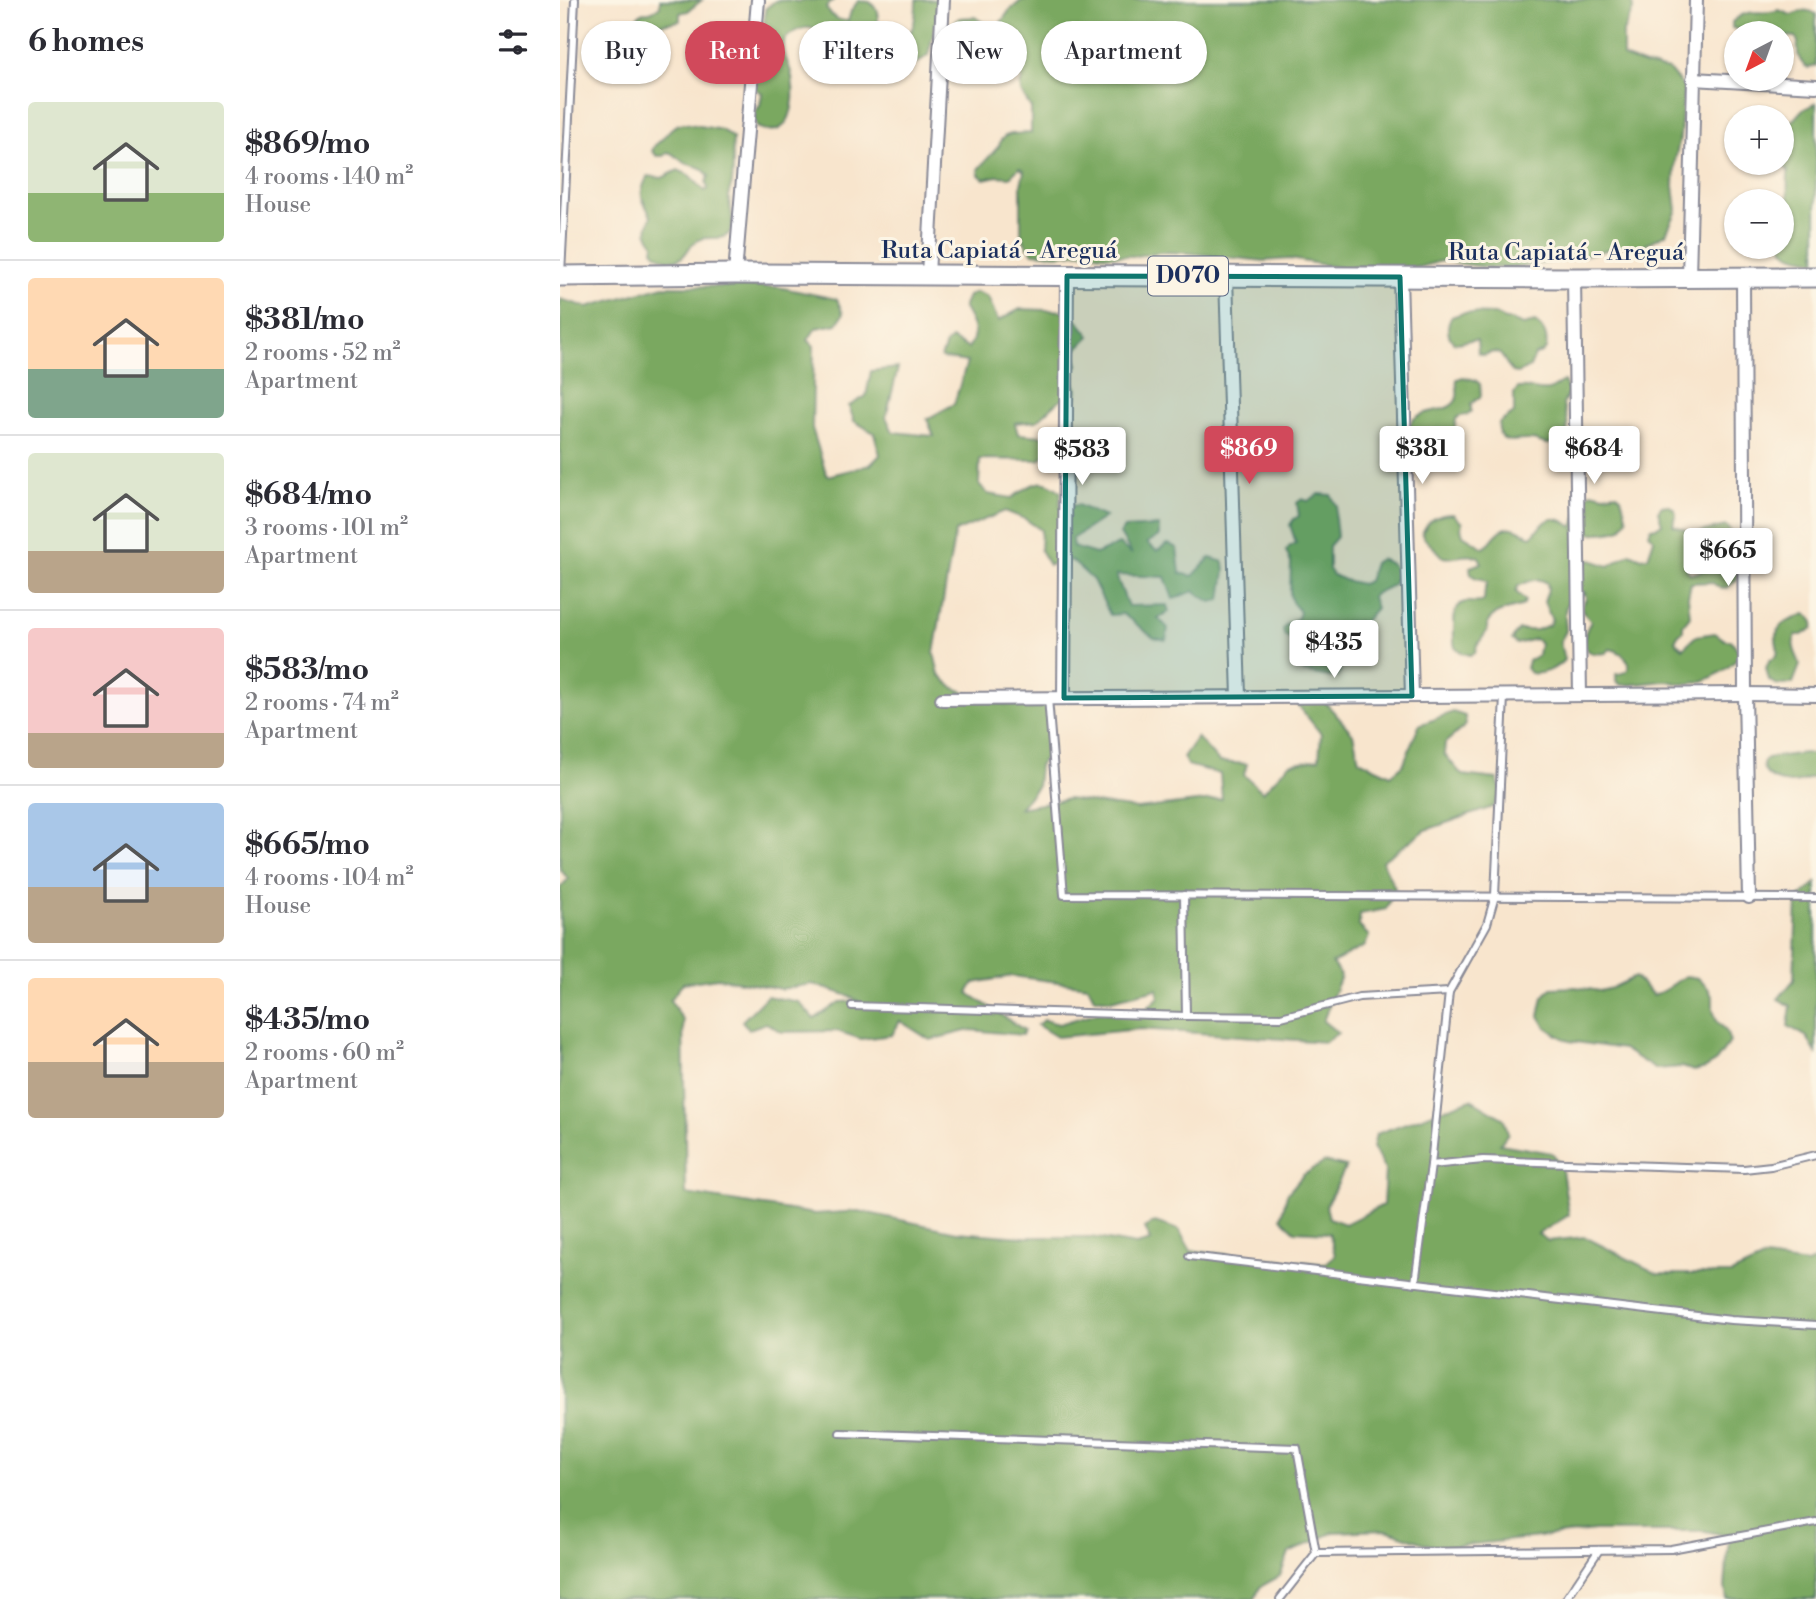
<!DOCTYPE html>
<meta charset="utf-8">
<style>
body{margin:0;font-family:"Libre Bodoni",serif;background:#f2f2f3;color:#2b2b33;height:100vh;display:flex;flex-direction:column;font-size:26px;white-space:nowrap}
*{box-sizing:border-box;margin:0}
p{font-size:23px;color:#7c7c81}
.icon{flex:none;width:38px;height:38px;fill:none;stroke:currentColor;stroke-width:2;stroke-linecap:round;stroke-linejoin:round}
.map{position:relative;flex:1;overflow:hidden}
.drawer{display:flex;flex-direction:column;background:#fff;width:560px}
.drawer>*{flex:none}
.hud{position:absolute;left:21px;top:21px;width:665px;height:63px;display:flex;gap:14px}
.needle{width:46px;rotate:221deg}
.buttons{position:absolute;left:1164px;top:21px;display:grid;gap:14px}
.buttons a{display:grid;place-items:center;width:70px;height:70px;border-radius:50%;background:#fff;box-shadow:0 2px 5px #0004;font-size:35px}
.price{position:absolute;translate:-50% -60px;padding:0 16px;border-radius:7px;background:#fff;color:#222;font-size:23px;line-height:46px;filter:drop-shadow(0 2px 4px #0008)}
.price::after{content:'';position:absolute;left:50%;top:42px;width:21px;height:16px;margin-left:-10px;background:inherit;clip-path:polygon(0 0,100% 0,50% 100%)}
.price.selected{background:#d1495b;color:#fff}
ul{padding:0;list-style:none}
li{display:flex;align-items:center;gap:21px;height:175px;padding:0 28px}
li+li{border-top:2px solid #e1e1e2}
li span{display:grid;place-items:center;flex:none;width:196px;height:140px;border-radius:7px;color:#555}
li>.icon{margin-inline-start:auto}
span .icon{width:84px;height:84px;fill:#fffc;stroke-width:1}
li b{font-size:30px}
h2{display:flex;justify-content:space-between;align-items:center;height:84px;padding:0 28px;font-size:30px}
.chip{padding:0 24px;border-radius:32px;background:#fff;box-shadow:0 2px 5px #0004;font-size:24px;line-height:63px}
.chip.selected{background:#d1495b;color:#fff}
main{display:flex;flex:1;min-height:0}
.map>svg:first-child{display:block}
.forest{fill:#7aa861;stroke:#4a6c60;stroke-width:2}
.lines{fill:none;stroke-linecap:round;stroke-linejoin:round}
.service-casing{stroke:#8a8a96;stroke-width:10}
.minor-casing{stroke:#8a8a96;stroke-width:16}
.primary-casing{stroke:#8a8a96;stroke-width:23}
.service{stroke:#fff;stroke-width:6}
.minor{stroke:#fff;stroke-width:12}
.primary{stroke:#fff;stroke-width:19}
.marked{fill:#0f766e;fill-opacity:0.2;stroke:#0f766e;stroke-width:5;stroke-linejoin:round}
.labels{text-anchor:middle;dominant-baseline:central;stroke-width:6;stroke-linejoin:round;paint-order:stroke}
.shield{fill:#fcf5e5;stroke:#5e6a86;stroke-width:2}
.shield-label{font-size:23px;font-weight:bold;fill:#1b2f5e}
.street-label{font-size:24px;fill:#1b2f5e;stroke:#fcf5e5}
</style>
<main>
<section class="drawer">
<h2>6 homes<svg class="icon" aria-label="filters" viewBox="0 0 24 24"><path d="M4 7h16M4 17h16"/><circle cx="9" cy="7" r="2"/><circle cx="15" cy="17" r="2"/></svg></h2>
<ul>
<li><span style="background:linear-gradient(#dfe7d0 65%,#8fb573 0)"><svg class="icon" aria-label="home" viewBox="0 0 24 24"><path d="M3 11l9-7 9 7M6 9v11h12V9"/></svg></span><div><b>$869/mo</b><p>4 rooms · 140 m²</p><p>House</p></div></li>
<li><span style="background:linear-gradient(#ffd9b3 65%,#7fa58c 0)"><svg class="icon" aria-label="home" viewBox="0 0 24 24"><path d="M3 11l9-7 9 7M6 9v11h12V9"/></svg></span><div><b>$381/mo</b><p>2 rooms · 52 m²</p><p>Apartment</p></div></li>
<li><span style="background:linear-gradient(#dfe7d0 70%,#b9a48a 0)"><svg class="icon" aria-label="home" viewBox="0 0 24 24"><path d="M3 11l9-7 9 7M6 9v11h12V9"/></svg></span><div><b>$684/mo</b><p>3 rooms · 101 m²</p><p>Apartment</p></div></li>
<li><span style="background:linear-gradient(#f6c9c9 75%,#b9a48a 0)"><svg class="icon" aria-label="home" viewBox="0 0 24 24"><path d="M3 11l9-7 9 7M6 9v11h12V9"/></svg></span><div><b>$583/mo</b><p>2 rooms · 74 m²</p><p>Apartment</p></div></li>
<li><span style="background:linear-gradient(#a9c7e8 60%,#b9a48a 0)"><svg class="icon" aria-label="home" viewBox="0 0 24 24"><path d="M3 11l9-7 9 7M6 9v11h12V9"/></svg></span><div><b>$665/mo</b><p>4 rooms · 104 m²</p><p>House</p></div></li>
<li><span style="background:linear-gradient(#ffd9b3 60%,#b9a48a 0)"><svg class="icon" aria-label="home" viewBox="0 0 24 24"><path d="M3 11l9-7 9 7M6 9v11h12V9"/></svg></span><div><b>$435/mo</b><p>2 rooms · 60 m²</p><p>Apartment</p></div></li>
</ul>
</section>
<div class="map">
<svg width="1256" height="1599" viewBox="0 0 1256 1599">
<rect width="100%" height="100%" fill="#fcf5e5"/>
<filter id="ink" filterUnits="userSpaceOnUse"><feTurbulence type="fractalNoise" baseFrequency=".0143" numOctaves="2"/><feDisplacementMap in="SourceGraphic" scale="14" xChannelSelector="R" yChannelSelector="G"/><feConvolveMatrix kernelMatrix="1 2 1 2 8 2 1 2 1" color-interpolation-filters="sRGB"/></filter>
<filter id="wash" filterUnits="userSpaceOnUse"><feTurbulence type="fractalNoise" baseFrequency=".00686" numOctaves="4" result="noise"/><feDisplacementMap in="SourceGraphic" scale="28" xChannelSelector="R" yChannelSelector="G"/><feGaussianBlur stdDeviation="1.57" result="paint"/><feColorMatrix in="noise" values="0 0 0 0 0 0 0 0 0 0 0 0 0 0 0 0 0 1.4 0 .05"/><feComposite in="paint" operator="in"/></filter>
<g filter="url(#wash)">
<rect width="100%" height="100%" fill="#f8e5cd"/>
<!-- forest -->
<g class="forest">
<path d="M100 0H142L128 11 120 13V21L96 25 85 31 78 28 76 22 78 16 83 12C90 13 94 11 100 6Z"/>
<path d="M228 0 239 2 241 0H273L266 8C272 17 277 20 288 21L291 11 298 1 310 2 318 11V24L308 31 304 42 315 49C322 46 329 45 337 43 355 37 356 17 356 0H377V18L368 55 358 63 346 61 335 55 324 62 318 72 306 79 279 75 267 72 259 61 269 37C252 24 240 25 225 39 224 43 223 47 224 51 225 59 231 68 232 77 236 102 232 143 197 127L193 115 200 105 202 93 191 86 192 60 204 57 209 46 204 34 205 9 215 1Z"/>
<path d="M462 0H1072L1073 10 1063 32V57L1085 65 1109 70 1124 88 1120 137 1115 161 1114 186 1117 210 1106 234 1084 245 1059 247 1011 259 959 267 933 268 881 261 857 268 806 266 782 268 730 259 704 261 628 253 601 252 576 256H548L523 252 498 255 473 253 465 243 461 232V185L464 171 459 168 450 177 437 176 424 179 419 175 418 169 439 146 441 140 445 136 451 134 471 133V108L461 92 460 86 462 80 460 74C450 68 444 69 441 57L445 51 444 43 424 41 399 46C393 40 390 36 389 28L399 18 415 17 435 31 449 11Z"/>
<path d="M1219 10 1231 15C1241 11 1247 8 1256 14V66L1248 68C1238 62 1237 53 1238 42L1235 37 1222 36V33H1193L1172 28V22C1191 5 1200 17 1219 10Z"/>
<path d="M1256 103V261C1237 256 1216 258 1223 230 1224 225 1228 220 1230 215 1231 209 1229 204 1228 198 1227 189 1228 180 1228 171L1221 163 1222 126H1224L1234 119 1242 110Z"/>
<path d="M124 123 162 130 173 138C172 152 174 168 172 182 172 185 170 189 169 192 167 205 176 218 171 230 166 242 150 236 141 239 125 243 129 265 106 259 100 257 97 255 93 250L94 244C84 230 87 231 91 216 82 199 77 195 88 176L102 178 118 170 129 175 145 191 148 189 146 182 149 176C138 162 135 169 123 162 117 158 115 154 108 152L103 156H97L92 151 95 145C107 138 107 126 124 123Z"/>
<path d="M104 286 218 287 277 299 283 314 277 324 256 328 248 340 254 346 252 428 267 476 310 465 320 455 314 433 294 421 289 406 306 396 311 371 338 368 326 417 333 432 374 436 367 419 394 404 407 362 381 358 386 344 391 339 408 348C420 333 411 321 403 307L408 296 416 292 428 297 438 321 460 309 510 311 530 336 513 353 518 365 505 371 517 388 515 398 501 399 477 421 455 423 458 434 495 437 491 450 479 460 420 459 419 484 428 494 452 498C470 485 481 474 501 492L500 506 518 505 545 517 512 539 513 547 536 554 559 544 572 554 560 534 564 528 599 526V536L587 543 597 551 608 544 617 548 620 573 633 576 650 558 664 562 665 571 661 600 651 602 634 591 613 599 605 577 556 575 568 606 607 605 609 612 598 618 608 628 606 640 594 638 563 614 550 615 533 580 511 560 489 565 480 550 481 530 465 519 445 511 395 532 374 653 379 675 394 688 435 703 460 706 481 700 492 709V748L479 766 477 787 459 808 508 799 577 809 662 799 660 774 627 765 623 757 637 737 659 762 687 764 684 775 703 792 729 764 759 759 761 734 738 705 759 695 793 734 799 760 831 775 843 765 859 725 893 712 905 716 906 725 885 743 884 754 902 775 937 779 942 792 933 807 866 830 822 861 835 888 826 909 800 914 799 926 809 936 805 946 772 963 781 976 763 1021 778 1033 765 1042 580 1029 497 1037 477 1025 484 1020 499 1024 539 1012 580 1015 599 997 597 989 551 1000 534 998 528 986 452 976 414 983 408 993 464 1030 462 1035 410 1030 370 1040 340 1021 332 1035 301 1039 277 1031 222 1032 206 1023 189 1029 182 1021 207 996 239 1002 254 1019 280 1002 298 1001 289 996 252 984 221 989 158 978 123 983 110 1000 123 1020 126 1194 255 1214 299 1211 397 1232 463 1237H531L576 1245 591 1241 585 1228 595 1222 619 1230 631 1251 765 1264 775 1255 769 1233 735 1231 721 1218 727 1194 743 1175 765 1162 786 1167 766 1206 769 1218 785 1224 823 1205 825 1170 813 1147 816 1134 911 1099 944 1119 948 1133 940 1144 992 1153 1001 1164 1009 1215 978 1234 988 1241 1025 1237 1098 1274H1171L1205 1258 1247 1264 1256 1260V1599H1167L1165 1588 1169 1536 1145 1531H1035L878 1548 826 1530 774 1532 729 1553 720 1576 700 1587 695 1599H0V888L8 879 0 869V299L27 307Z"/>
<path d="M903 313 935 314 945 320H951L963 325 975 322C985 329 988 337 986 349L982 353 975 355 970 367 958 373 952 372C942 360 943 346 924 355L918 353 917 340C908 338 902 345 893 342 887 334 886 326 891 317Z"/>
<path d="M903 377 915 380 920 384 921 396 911 404V411L907 415 900 416 896 419 893 438C887 443 884 441 876 443 863 445 855 445 848 431 852 403 892 418 897 397 899 391 895 386 897 379Z"/>
<path d="M1004 381 1009 392 1003 404C1004 409 1006 414 1007 420 1010 435 1002 445 986 444 981 443 976 440 970 440 957 439 936 448 939 423L954 413V393L958 388C968 386 978 392 988 390 995 389 997 383 1004 381Z"/>
<path d="M1032 492 1044 495 1056 493 1061 497 1067 519 1061 529C1053 533 1034 533 1024 534L1019 563 1031 560 1049 566 1070 553 1082 558 1088 557 1094 539 1089 534 1091 528 1097 527 1102 524 1098 511 1102 506 1108 505 1113 508 1116 513 1113 525 1135 533 1166 526C1170 530 1175 534 1173 541 1168 557 1146 547 1137 550 1129 553 1128 563 1127 570L1131 574C1146 572 1157 560 1173 562L1176 567 1177 579 1168 587 1162 589 1151 582 1131 583 1128 597 1130 616 1123 625V631L1118 635 1115 641 1123 648 1136 636 1155 633 1165 640H1171L1178 650 1179 656C1167 672 1142 685 1122 684 1116 684 1111 681 1105 681 1091 682 1076 685 1061 685L1056 681V674C1079 673 1068 652 1050 649L1046 653C1018 657 1021 638 1031 621L1023 612 1022 606 1026 599 1025 593C1021 596 1013 597 1009 602 1002 610 1006 622 1006 631L1000 642 1004 660C996 669 983 675 970 673L966 668 968 661 978 655 980 643 975 639 957 644 952 640 955 634 959 630H977L989 625 992 620 984 602 988 589 987 583C977 576 968 582 958 586L956 592 965 600 964 605C949 610 925 611 927 631L917 646 915 653 910 655C905 654 898 651 895 647 893 644 894 617 895 612 896 608 898 605 902 603 909 600 917 605 924 601L925 588 928 582 922 579 916 578 911 574 910 567 922 563 919 557C904 552 895 560 883 557 877 548 866 544 862 534 867 520 878 514 893 514L902 523 901 528 903 535 924 548C934 540 940 523 956 529 962 531 966 535 972 536 987 519 992 512 1013 527L1022 500Z"/>
<path d="M759 494 771 495 777 506 775 518 777 537 769 546V569L773 575 784 580 802 584 808 581 814 563 820 559 832 564 838 574 833 585 816 593 812 597 816 608 804 622H785L775 631 762 628 757 632 753 644 755 649C764 652 771 649 779 653L780 672 776 677H770L744 672 738 658 740 645 724 635 723 629 727 624 738 618 740 612 732 602 730 595 731 563 726 551 730 546 736 543 730 525 734 519 739 516 737 503 742 499 748 501Z"/>
<path d="M1245 614 1250 617 1254 622 1253 628 1242 635H1236C1230 648 1237 653 1240 665L1233 683C1225 686 1216 686 1209 680L1206 668 1209 661 1217 655C1219 649 1216 645 1216 638 1217 622 1233 620 1245 614Z"/>
<path d="M1245 753 1256 755V776C1251 778 1245 780 1239 782 1225 785 1203 780 1203 763L1207 758Z"/>
<polygon points="1256,883 1256,1053 1247,1037 1228,1026 1231,1006 1218,999 1234,980 1237,900"/>
<path d="M1125 976 1138 978 1148 988 1153 998V1010L1157 1021 1166 1031 1170 1042 1156 1061 1146 1068 1134 1071 1122 1067 1095 1069 1063 1049 1009 1041 997 1035 986 1027 979 1016 983 997 991 988 1016 987 1040 991 1052 988 1075 977 1093 995C1107 991 1112 984 1125 976Z"/>
</g>
</g>
<g filter="url(#ink)">
<g class="lines">
<defs>
<g id="service">
<polyline points="1,274 15,0"/>
<polyline points="488,698 504,895 1256,898"/>
<polyline points="624,895 626,1016"/>
<polyline points="292,1006 626,1016 721,1017 799,997 889,992"/>
<polyline points="871,1165 923,1160 1184,1169 1211,1166 1256,1155"/>
<polyline points="629,1256 1171,1320 1256,1325"/>
<polyline points="855,1283 871,1165 889,992 927,924 935,896 944,696"/>
<polyline points="280,1433 737,1448 756,1553 720,1599"/>
<polyline points="756,1553 1111,1549 1256,1522"/>
<polyline points="1006,1599 1039,1550"/>
</g>
<g id="minor">
<polyline points="1133,79 1256,86"/>
<polyline points="175,274 198,0"/>
<polyline points="368,275 383,0"/>
<polyline points="666,276 679,697"/>
<polyline points="840,277 852,696"/>
<polyline points="1129,277 1136,0"/>
<polyline points="1183,277 1185,694 1189,897"/>
<polyline points="1014,278 1020,695"/>
<polyline points="504,698 507,276"/>
<polyline points="382,699 1185,694 1256,695"/>
</g>
<polyline id="primary" points="0,276 175,274 1014,278 1256,277"/>
</defs>
<!-- service casing -->
<use href="#service" class="service-casing"/>
<!-- minor casing -->
<use href="#minor" class="minor-casing"/>
<!-- primary casing -->
<use href="#primary" class="primary-casing"/>
<!-- service -->
<use href="#service" class="service"/>
<!-- minor -->
<use href="#minor" class="minor"/>
<!-- primary -->
<use href="#primary" class="primary"/>
</g>
</g>
<!-- marked area -->
<path class="marked" d="M507 276 840 277 852 696 504 698Z"/>
<g class="labels">
<!-- shield labels -->
<rect class="shield" x="588" y="256.5" width="80" height="39" rx="5"/>
<g class="shield-label">
<text x="628" y="276">D070</text>
</g>
<!-- street labels -->
<g class="street-label">
<text x="439" y="251">Ruta Capiatá - Areguá</text>
<text x="1006" y="253">Ruta Capiatá - Areguá</text>
</g>
</g>
</svg>
<div class="buttons">
<a><svg class="needle" viewBox="-14 -14 28 28"><path d="M0-13l5 13h-10z" fill="#e53935"/><path d="M0 13l5-13h-10z" fill="#7c7c81"/></svg></a>
<a>+</a>
<a>−</a>
</div>
<b class="price selected" style="left:689px;top:486px">$869</b>
<b class="price" style="left:862px;top:486px">$381</b>
<b class="price" style="left:1034px;top:486px">$684</b>
<b class="price" style="left:522px;top:487px">$583</b>
<b class="price" style="left:1168px;top:588px">$665</b>
<b class="price" style="left:774px;top:680px">$435</b>
<div class="hud">
<a class="chip">Buy</a>
<a class="chip selected">Rent</a>
<a class="chip">Filters</a>
<a class="chip">New</a>
<a class="chip">Apartment</a>
</div>
</div>
</main>
